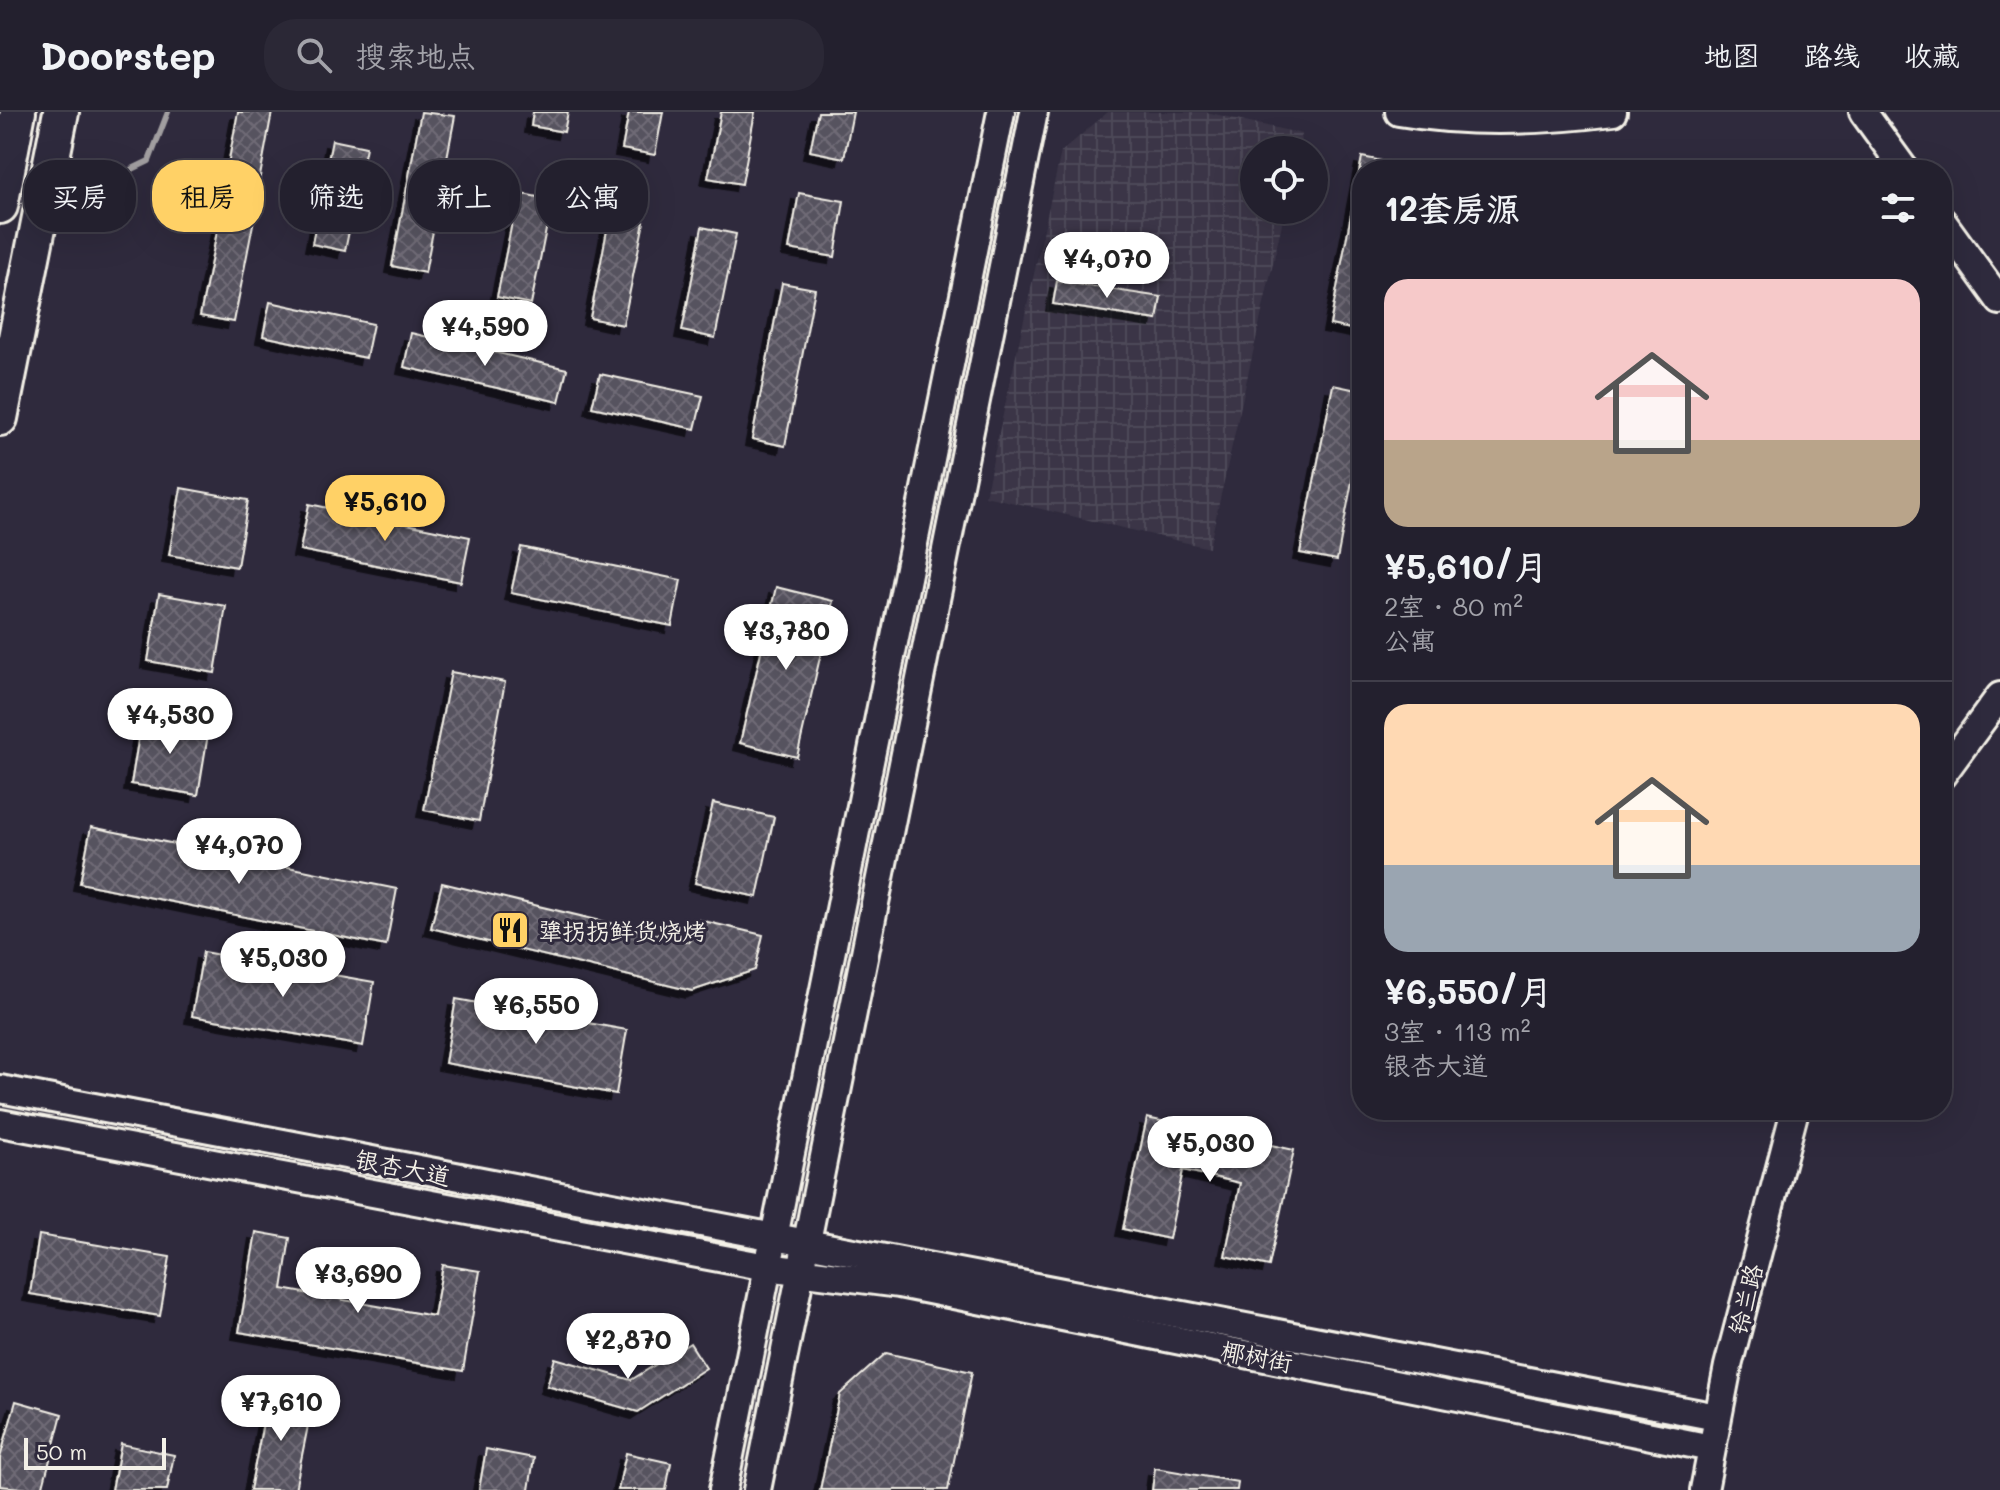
<!DOCTYPE html>
<html lang="zh">
<meta charset="utf-8">
<style>
body{margin:0;font-family:Mali,"LXGW WenKai TC",sans-serif;background:#2b2836;color:#f1f3f6;height:100vh;display:flex;flex-direction:column;font-size:30px;white-space:nowrap}
*{box-sizing:border-box;margin:0}
p{font-size:26px;color:#a3a3aa}
.icon{flex:none;width:44px;height:44px;fill:none;stroke:currentColor;stroke-width:2;stroke-linecap:round;stroke-linejoin:round}
.map{position:relative;flex:1;overflow:hidden}
.drawer{position:absolute;left:1352px;top:48px;width:600px;height:960px;display:flex;flex-direction:column;background:#23202e;border-radius:32px;box-shadow:0 8px 32px #0002,0 0 0 2px #403e4a}
.drawer>*{flex:none}
.banner{position:absolute;left:24px;top:48px;width:760px;height:72px;display:flex;gap:16px}
.fabs{position:absolute;left:1240px;top:24px;display:grid;gap:16px}
.fabs a{display:grid;place-items:center;width:88px;height:88px;border-radius:50%;background:#23202e;box-shadow:0 8px 32px #0002,0 0 0 2px #403e4a;font-size:40px}
.scale{position:absolute;left:24px;bottom:20px;width:142px;box-sizing:border-box;padding-left:8px;border:4px solid #f4f1e8;border-top:0;font-size:22px;line-height:28px;white-space:nowrap;color:#f4f1e8;-webkit-text-stroke:6px #2f2a3d;paint-order:stroke}
.price{position:absolute;translate:-50% -68px;padding:0 18px;border-radius:28px;background:#fff;color:#222;font-size:26px;line-height:52px;filter:drop-shadow(0 2px 4px #0008)}
.price::after{content:'';position:absolute;left:50%;top:48px;width:24px;height:18px;margin-left:-12px;background:inherit;clip-path:polygon(0 0,100% 0,50% 100%)}
.price.current{background:#ffd166;color:#111}
ul{padding:0;list-style:none}
li{display:grid;align-content:center;gap:16px;height:424px;padding:0 32px}
li+li{border-top:2px solid #403e4a}
li span{display:grid;place-items:center;height:248px;border-radius:24px;color:#555}
li>.icon{margin-inline-start:auto}
span .icon{width:144px;height:144px;fill:#fffc;stroke-width:1}
li b{font-size:34px}
h2{display:flex;justify-content:space-between;align-items:center;height:96px;padding:0 32px;font-size:34px}
.pill{padding:0 28px;border-radius:32px;background:#23202e;box-shadow:0 8px 32px #0002,0 0 0 2px #403e4a;font-size:28px;line-height:72px}
.pill.current{background:#ffd166;color:#111}
header{display:flex;align-items:center;gap:48px;box-sizing:border-box;height:112px;padding:0 40px;background:#23202e;border-bottom:2px solid #403e4a}
header strong{font-size:38px}
nav{display:flex;gap:44px;margin-inline-start:auto;font-size:28px}
.search{width:560px;height:72px;background:#2b2836;display:flex;align-items:center;gap:20px;box-sizing:border-box;padding:0 28px;border-radius:32px;color:#a3a3aa;font-size:30px}
.map>svg:first-child{display:block}
.industrial{fill:url(#industrial-grid)}
.lines{fill:none;stroke-linecap:round;stroke-linejoin:round}
.stream{stroke:#a19ea0;stroke-width:6}
.building{fill:url(#building-cross-hatch);stroke:#f4f1e8;stroke-width:2;filter:url(#shadow)}
.secondary-casing{stroke:#f4f1e8;stroke-width:32}
.highway-casing{stroke:#f4f1e8;stroke-width:40}
.secondary{stroke:#2f2a3d;stroke-width:26}
.highway{stroke:#2f2a3d;stroke-width:34}
.labels{text-anchor:middle;dominant-baseline:central;stroke-width:6;stroke-linejoin:round;paint-order:stroke}
.poi-label{font-size:24px;fill:#f4f1e8;stroke:#2f2a3d;text-anchor:start}
.street-label{font-size:24px;fill:#f4f1e8;stroke:#2f2a3d}
</style>
<header>
<strong>Doorstep</strong>
<div class="search"><svg class="icon" aria-label="search" viewBox="0 0 24 24"><circle cx="10" cy="10" r="6"/><path d="M15 15l6 6"/></svg>搜索地点</div>
<nav><a>地图</a><a>路线</a><a>收藏</a></nav>
</header>
<div class="map">
<svg width="2000" height="1378" viewBox="0 0 2000 1378">
<defs>
<pattern id="industrial-grid" width="8" height="8" patternUnits="userSpaceOnUse" patternTransform="scale(2)"><rect width="8" height="8" fill="#3b3647"/><path d="M0 4h8M4 0v8" fill="none" stroke="#4e4a59"/></pattern>
<pattern id="building-cross-hatch" width="8" height="8" patternUnits="userSpaceOnUse" patternTransform="scale(2)"><rect width="8" height="8" fill="#56525f"/><path d="M0 0l8 8M0 8l8-8" fill="none" stroke="#6f6b76"/></pattern>
<filter id="shadow"><feDropShadow dx="-7" dy="7" stdDeviation="0" flood-color="#0009"/></filter>
</defs>
<rect width="100%" height="100%" fill="#2f2a3d"/>
<filter id="ink" filterUnits="userSpaceOnUse"><feTurbulence type="fractalNoise" baseFrequency=".0125" numOctaves="2"/><feDisplacementMap in="SourceGraphic" scale="16" xChannelSelector="R" yChannelSelector="G"/><feConvolveMatrix kernelMatrix="1 2 1 2 8 2 1 2 1" color-interpolation-filters="sRGB"/></filter>
<g filter="url(#ink)">
<!-- industrial -->
<polygon class="industrial" points="1108,0 1206,0 1302,22 1298,38 1254,38 1254,98 1285,98 1209,436 985,384 1061,40"/>
<g class="lines">
<!-- stream -->
<polyline class="stream" points="82,68 99,73 149,49 168,0"/>
</g>
<!-- building -->
<g class="building">
<polygon points="238,0 272,0 258,75 225,69"/>
<polygon points="421,0 455,4 425,161 392,154"/>
<polygon points="533,0 568,0 564,20 531,14"/>
<polygon points="629,0 663,0 655,43 622,37"/>
<polygon points="721,0 755,0 742,72 708,66"/>
<polygon points="818,0 853,0 844,46 810,39"/>
<polygon points="332,28 366,35 345,139 312,132"/>
<polygon points="1362,45 1398,52 1397,58 1362,58 1362,219 1330,213"/>
<polygon points="1576,50 1612,57 1612,58 1575,58"/>
<polygon points="518,81 552,88 531,192 497,185"/>
<polygon points="799,81 844,89 835,145 789,137"/>
<polygon points="221,100 254,107 234,210 200,204"/>
<polygon points="610,103 644,110 623,213 590,206"/>
<polygon points="702,115 736,122 715,226 682,219"/>
<polygon points="1057,169 1161,185 1157,208 1053,192"/>
<polygon points="782,171 815,177 785,334 752,327"/>
<polygon points="270,190 373,212 366,246 263,224"/>
<polygon points="411,221 567,257 559,290 404,255"/>
<polygon points="600,262 703,284 695,317 592,295"/>
<polygon points="1333,273 1362,279 1362,317 1337,448 1300,441"/>
<polygon points="181,376 248,388 237,455 169,443"/>
<polygon points="309,392 470,425 461,470 300,438"/>
<polygon points="521,435 681,468 672,514 511,481"/>
<polygon points="776,475 833,489 797,645 740,631"/>
<polygon points="159,482 226,494 215,561 148,549"/>
<polygon points="451,560 505,570 479,709 424,698"/>
<polygon points="142,605 209,616 198,683 131,672"/>
<polygon points="713,691 774,705 757,785 695,771"/>
<polygon points="91,715 397,777 386,834 80,771"/>
<polygon points="442,771 689,830 695,807 763,823 755,858 692,879 431,816"/>
<polygon points="203,840 374,870 363,934 192,904"/>
<polygon points="456,887 627,918 616,982 445,951"/>
<polygon points="1147,1006 1294,1038 1269,1154 1225,1144 1240,1071 1183,1058 1169,1127 1123,1117"/>
<polygon points="256,1120 290,1126 282,1177 434,1204 443,1153 480,1159 463,1259 239,1220"/>
<polygon points="39,1123 170,1145 160,1204 30,1182"/>
<polygon points="690,1231 706,1256 638,1300 547,1274 555,1246 631,1268"/>
<polygon points="886,1241 972,1260 948,1378 820,1378 840,1282"/>
<polygon points="269,1280 313,1289 295,1378 250,1378"/>
<polygon points="16,1289 62,1302 42,1378 0,1374 0,1346"/>
<polygon points="121,1332 174,1343 167,1378 112,1378"/>
<polygon points="486,1337 534,1346 529,1378 479,1378"/>
<polygon points="626,1341 671,1351 666,1378 618,1378"/>
<polygon points="1155,1356 1238,1370 1237,1378 1152,1378"/>
</g>
<g class="lines">
<defs>
<g id="secondary">
<path d="M1399 0C1468 12 1544 9 1613 0"/>
<polyline points="1863,0 1905,58"/>
<polyline points="1942,109 2000,189"/>
<polyline points="1942,663 2000,584"/>
<polyline points="0,977 1717,1305"/>
<polyline points="0,1011 767,1155 899,1172 1711,1336"/>
<polyline points="723,1378 1001,0"/>
<polyline points="757,1378 1034,0"/>
<polyline points="1704,1378 1728,1254 1795,998"/>
</g>
<g id="highway">
<polyline points="0,94 18,0"/>
<polyline points="0,306 61,0"/>
</g>
</defs>
<!-- secondary casing -->
<use href="#secondary" class="secondary-casing"/>
<!-- highway casing -->
<use href="#highway" class="highway-casing"/>
<!-- secondary -->
<use href="#secondary" class="secondary"/>
<!-- highway -->
<use href="#highway" class="highway"/>
</g>
</g>
<!-- icons -->
<defs>
<symbol id="restaurant-square" viewBox="-11 -11 22 22"><rect x="-9" y="-9" width="18" height="18" rx="4" fill="#ffd166" stroke="#2f2a3d"/><path d="M-5-6h1v4h1v-4h1v4h1v-4h1v5L-1.5 .5V6h-2V.5L-5-1ZM5-6V6H3V1.5H1.5Q1.5-4 5-6Z" fill="#111"/></symbol>
</defs>
<g fill-rule="evenodd">
<use href="#restaurant-square" x="488" y="796" width="44" height="44"/>
</g>
<g class="labels">
<!-- poi labels -->
<g class="poi-label">
<text x="538" y="818">犟拐拐鲜货烧烤</text>
</g>
<!-- street labels -->
<g class="street-label">
<text transform="translate(403 1055) rotate(11)">银杏大道</text>
<text transform="translate(1745 1187) rotate(-76)">铃兰路</text>
<text transform="translate(1257 1244) rotate(11)">椰树街</text>
</g>
</g>
</svg>
<div class="fabs">
<a><svg class="icon" aria-label="locate" viewBox="0 0 24 24"><circle cx="12" cy="12" r="6"/><path d="M12 2v4M12 18v4M2 12h4M18 12h4"/></svg></a>
</div>
<div class="scale">50 m</div>
<b class="price" style="left:1107px;top:188px">¥4,070</b>
<b class="price" style="left:485px;top:256px">¥4,590</b>
<b class="price current" style="left:385px;top:431px">¥5,610</b>
<b class="price" style="left:786px;top:560px">¥3,780</b>
<b class="price" style="left:170px;top:644px">¥4,530</b>
<b class="price" style="left:239px;top:774px">¥4,070</b>
<b class="price" style="left:283px;top:887px">¥5,030</b>
<b class="price" style="left:536px;top:934px">¥6,550</b>
<b class="price" style="left:1210px;top:1072px">¥5,030</b>
<b class="price" style="left:358px;top:1203px">¥3,690</b>
<b class="price" style="left:628px;top:1269px">¥2,870</b>
<b class="price" style="left:281px;top:1331px">¥7,610</b>
<div class="banner">
<a class="pill">买房</a>
<a class="pill current">租房</a>
<a class="pill">筛选</a>
<a class="pill">新上</a>
<a class="pill">公寓</a>
</div>
<section class="drawer">
<h2>12套房源<svg class="icon" aria-label="filters" viewBox="0 0 24 24"><path d="M4 7h16M4 17h16"/><circle cx="9" cy="7" r="2"/><circle cx="15" cy="17" r="2"/></svg></h2>
<ul>
<li><span style="background:linear-gradient(#f6c9c9 65%,#b9a48a 0)"><svg class="icon" aria-label="home" viewBox="0 0 24 24"><path d="M3 11l9-7 9 7M6 9v11h12V9"/></svg></span><div><b>¥5,610/月</b><p>2室 · 80 m²</p><p>公寓</p></div></li>
<li><span style="background:linear-gradient(#ffd9b3 65%,#9aa5b1 0)"><svg class="icon" aria-label="home" viewBox="0 0 24 24"><path d="M3 11l9-7 9 7M6 9v11h12V9"/></svg></span><div><b>¥6,550/月</b><p>3室 · 113 m²</p><p>银杏大道</p></div></li>
</ul>
</section>
</div>
